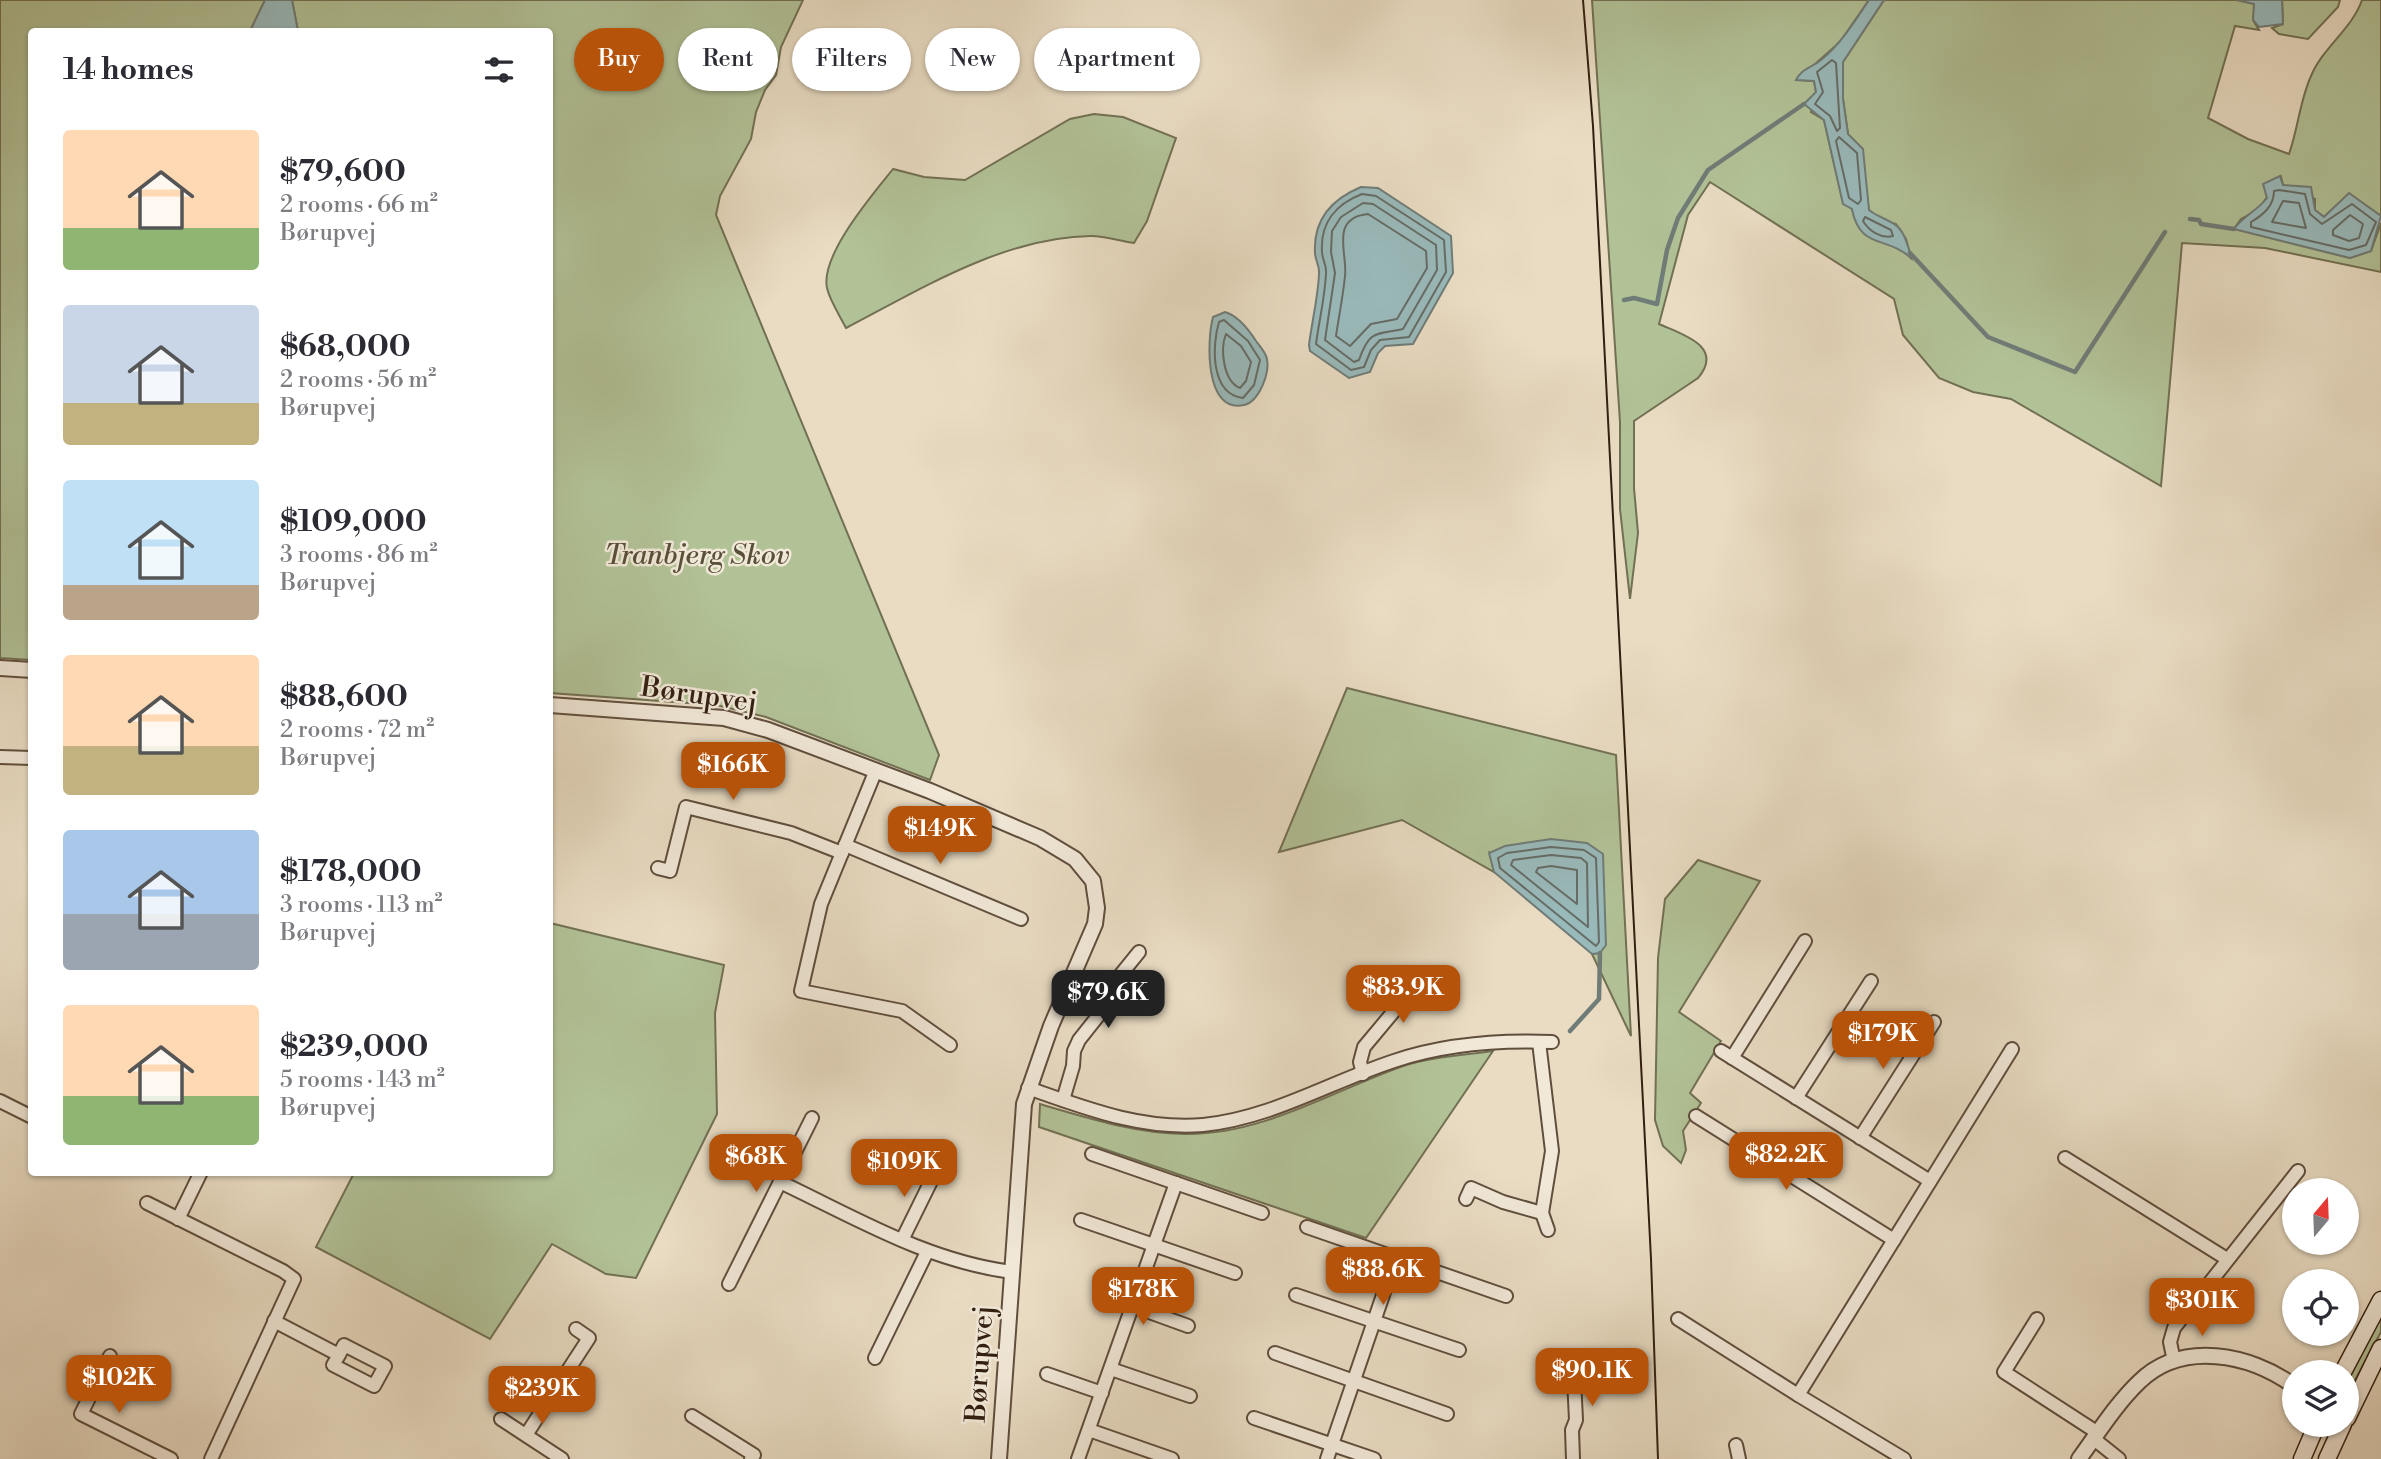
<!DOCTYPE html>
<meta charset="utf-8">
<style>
body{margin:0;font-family:"Libre Bodoni",serif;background:#f2f2f3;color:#2b2b33;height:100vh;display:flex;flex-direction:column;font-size:26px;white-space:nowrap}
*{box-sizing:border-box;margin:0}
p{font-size:23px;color:#7c7c81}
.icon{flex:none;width:38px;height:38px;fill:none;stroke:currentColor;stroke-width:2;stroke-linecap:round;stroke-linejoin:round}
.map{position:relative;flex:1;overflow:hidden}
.side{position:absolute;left:28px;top:28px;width:525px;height:1148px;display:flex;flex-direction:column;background:#fff;border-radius:7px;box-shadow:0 2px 5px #0004}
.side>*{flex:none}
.guide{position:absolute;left:574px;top:28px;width:665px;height:63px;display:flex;gap:14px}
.needle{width:46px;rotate:19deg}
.fabs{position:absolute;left:2282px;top:1178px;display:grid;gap:14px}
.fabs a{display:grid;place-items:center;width:77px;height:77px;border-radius:50%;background:#fff;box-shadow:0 2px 5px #0004;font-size:35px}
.price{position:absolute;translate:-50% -60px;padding:0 16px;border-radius:14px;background:#b45309;color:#fff;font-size:23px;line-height:46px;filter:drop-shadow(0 2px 4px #0008)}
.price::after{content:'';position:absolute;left:50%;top:42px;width:21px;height:16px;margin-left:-10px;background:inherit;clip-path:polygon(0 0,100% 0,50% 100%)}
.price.current{background:#222;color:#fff}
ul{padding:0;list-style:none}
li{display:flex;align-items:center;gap:21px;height:175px;padding:0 35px}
li span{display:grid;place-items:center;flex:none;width:196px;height:140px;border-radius:7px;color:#555}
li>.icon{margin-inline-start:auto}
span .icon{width:84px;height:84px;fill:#fffc;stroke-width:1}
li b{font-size:30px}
h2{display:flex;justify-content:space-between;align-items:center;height:84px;padding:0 35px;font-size:30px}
.pill{padding:0 24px;border-radius:32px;background:#fff;box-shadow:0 2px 5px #0004;font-size:24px;line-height:63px}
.pill.current{background:#b45309;color:#fff}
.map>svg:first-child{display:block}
.green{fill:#b2c297;stroke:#727054;stroke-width:2}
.water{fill:#99babb;stroke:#707c77;stroke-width:2}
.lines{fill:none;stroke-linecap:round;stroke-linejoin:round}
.shore{stroke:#666c66;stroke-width:2}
.stream{stroke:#707c77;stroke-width:4.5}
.minor-casing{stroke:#604e3d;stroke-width:16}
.tertiary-casing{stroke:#604e3d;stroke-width:18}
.secondary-casing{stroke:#321f10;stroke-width:19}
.minor{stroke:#f1e8d8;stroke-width:12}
.tertiary{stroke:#f1e8d8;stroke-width:14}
.secondary{stroke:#f1e8d8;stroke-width:16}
.tram{stroke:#321f10;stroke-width:2}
.labels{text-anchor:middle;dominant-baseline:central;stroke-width:5;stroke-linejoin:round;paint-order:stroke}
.park-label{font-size:28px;font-style:italic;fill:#585038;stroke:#f1e8d8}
.street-label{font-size:28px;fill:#321f10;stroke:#f1e8d8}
</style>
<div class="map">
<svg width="2381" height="1459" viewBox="0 0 2381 1459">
<rect width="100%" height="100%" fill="#e9dcc3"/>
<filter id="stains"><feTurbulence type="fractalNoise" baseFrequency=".00286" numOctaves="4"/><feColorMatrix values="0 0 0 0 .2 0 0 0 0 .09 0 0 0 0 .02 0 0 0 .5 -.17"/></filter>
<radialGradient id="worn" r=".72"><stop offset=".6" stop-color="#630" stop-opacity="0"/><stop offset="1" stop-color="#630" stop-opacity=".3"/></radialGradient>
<!-- green -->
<g class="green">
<polygon points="0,0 265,0 250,31 32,32 31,660 0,658"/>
<polygon points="292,0 803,0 781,47 776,75 765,90 756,112 751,139 720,196 716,215 939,755 930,780 766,717 716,705 550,693 550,32 298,31"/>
<path d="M1592 0H1869L1840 42 1797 80 1814 81 1816 92 1811 112 1824 120 1843 203 1852 209C1859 246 1890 237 1911 258L1906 239 1896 224 1880 219 1869 210 1865 180 1848 134 1843 99V62L1884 0H2237L2255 4 2253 20 2259 30 2235 26 2208 118 2248 139 2289 154C2298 129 2300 100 2311 76 2323 47 2352 29 2362 0H2381V216L2349 194 2324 217 2315 210V199L2283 185 2281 177 2258 210 2241 219 2234 229 2350 258 2371 251 2381 223V272L2265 248 2182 243 2161 486 2011 399 1973 392 1939 378 1903 335 1894 299 1710 182 1688 215 1659 324C1681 334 1725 346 1698 378L1634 421V488L1638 533 1630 599 1620 509V422Z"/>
<polygon points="2282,0 2340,0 2338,7 2308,39 2279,34 2272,28 2283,24"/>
<path d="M1094 114 1123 117 1176 138 1147 221 1134 243C1120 241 1105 236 1091 236 1004 237 921 289 846 328 840 316 830 301 827 288 820 255 874 193 893 169L924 177 965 180 1070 119Z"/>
<polygon points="1347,688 1616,755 1631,1036 1592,954 1600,953 1490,853 1494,872 1402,820 1279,852"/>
<polygon points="1698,860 1760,881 1679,1012 1721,1041 1690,1093 1701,1103 1683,1131 1686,1150 1681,1163 1663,1146 1655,1120 1658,958 1665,899"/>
<polygon points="550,923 724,965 715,1013 717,1114 636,1278 606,1274 552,1244 490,1339 316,1247 354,1173 550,1172"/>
<path d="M1493 1051 1366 1238 1039 1127 1040 1104C1088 1118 1134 1133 1185 1134 1263 1135 1332 1091 1403 1066 1431 1057 1464 1055 1493 1051Z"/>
<polygon points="2381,1309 2381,1332 2347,1395 2347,1373"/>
</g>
<!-- water -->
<g class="water">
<polygon points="265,0 292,0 298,31 250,31"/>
<path d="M1869 0H1884L1843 62V99L1848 134 1863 149 1869 210C1878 217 1885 218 1894 224 1905 230 1908 248 1912 259 1888 235 1860 251 1852 209L1843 204 1824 120 1804 104 1816 92 1814 81 1796 80C1801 69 1811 68 1821 60 1841 44 1854 22 1869 0Z"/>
<polygon points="2237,0 2282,0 2283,24 2259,27 2253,20 2254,4"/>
<path d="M2280 176 2283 185 2311 187 2315 210 2324 217 2349 193 2381 216 2371 251 2350 258 2234 229C2243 216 2257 211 2267 198L2263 184Z"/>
<path d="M1361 187 1378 188 1451 236 1453 273 1413 344 1385 346 1378 353 1370 372 1349 378 1310 351 1309 345C1312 321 1318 297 1319 274 1320 266 1315 260 1315 253 1313 219 1332 199 1361 187Z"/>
<path d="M1225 312C1238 316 1249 330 1256 341 1260 346 1266 353 1267 359 1270 373 1259 402 1244 405 1204 414 1207 339 1213 317Z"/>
<polygon points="1551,839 1587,843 1603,854 1606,945 1600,953 1592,954 1494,872 1489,853 1505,846"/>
</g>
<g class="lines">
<!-- shore -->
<g class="shore">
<polygon points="1832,60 1836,63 1840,128 1837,131 1830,116 1815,104 1823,92 1817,72"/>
<polygon points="1839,137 1857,153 1861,200 1858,204 1849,198 1836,141"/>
<path d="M2279 190 2305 194 2310 214 2322 224 2352 204 2376 222 2366 245 2349 250 2251 227V222C2263 215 2274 206 2274 191Z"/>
<path d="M1362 194 1376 196 1444 240 1446 272 1409 337 1380 340 1371 350 1364 367 1351 370 1316 344C1319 321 1325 297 1326 273 1327 266 1322 259 1322 252 1320 223 1336 204 1362 194Z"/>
<polygon points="2283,201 2299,203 2306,228 2272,222"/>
<path d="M1363 203 1373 204 1436 245 1437 270 1403 329C1376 335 1370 329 1359 360L1354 362 1325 340 1335 273 1331 252 1332 231 1341 217Z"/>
<path d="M1368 214 1426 251 1427 268 1397 319 1371 324 1350 346 1336 336C1339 316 1343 296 1345 276 1348 254 1329 218 1368 214Z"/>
<polygon points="2350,215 2363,224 2359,238 2349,241 2333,235 2333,230"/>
<path d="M1865 217 1891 230 1893 236C1881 239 1869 231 1863 221Z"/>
<path d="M1224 320 1248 341 1260 360 1254 385 1243 398C1210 394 1212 345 1219 322Z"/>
<path d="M1226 334 1241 346 1251 362 1246 381 1240 388C1223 381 1220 349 1226 334Z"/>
<polygon points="1551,847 1584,850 1596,858 1599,942 1596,946 1500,868 1498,858 1507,853"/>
<polygon points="1551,855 1581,858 1587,863 1588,927 1511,865 1513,860"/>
<polygon points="1551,866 1577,870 1577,904 1536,872 1538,868"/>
</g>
<!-- stream -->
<g class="stream">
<polyline points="2190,219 2199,220 2201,224 2234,229"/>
<polyline points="1910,253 1988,337 2075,372 2165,232"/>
<polyline points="1624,300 1634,298 1657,304 1667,250 1678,218 1708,170 1804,104"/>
<polyline points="1570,1031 1599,999 1600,953"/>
</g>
<defs>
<g id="minor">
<polyline points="0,757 32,758"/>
<polyline points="876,770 821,904 801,991 902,1011 950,1045"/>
<polyline points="845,845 1021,919"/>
<polyline points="658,868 670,871 686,807 791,833 842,853"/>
<polyline points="1539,1042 1552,1151 1542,1213 1548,1230"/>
<polyline points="1721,1051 1930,1181"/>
<polyline points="1732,1058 1805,941"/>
<polyline points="1363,1074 1360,1062 1364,1047 1425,974"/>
<path d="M1028 1088C1085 1108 1141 1130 1203 1125 1272 1118 1330 1082 1394 1061 1444 1044 1500 1040 1552 1042"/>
<polyline points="1796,1098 1871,981"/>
<polyline points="1063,1100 1073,1066 1074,1051 1079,1040 1102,1011 1105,994 1139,952"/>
<polyline points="0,1101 32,1117"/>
<polyline points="1696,1116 1894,1240"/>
<polyline points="1860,1138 1934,1022"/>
<polyline points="1092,1154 1262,1213"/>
<polyline points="2065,1158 2227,1259"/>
<path d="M780 1182C856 1218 927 1261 1012 1272"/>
<polyline points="1466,1199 1471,1188 1503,1202 1542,1213"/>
<polyline points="147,1203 283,1271 294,1279 211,1459"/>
<polyline points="178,1219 201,1172"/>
<polyline points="1081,1220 1235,1273"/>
<polyline points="1307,1227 1506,1296"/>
<polyline points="902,1240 936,1171"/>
<polyline points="729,1284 812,1118"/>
<polyline points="1296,1295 1459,1350"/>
<polyline points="1133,1306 1188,1326"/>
<polyline points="1678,1319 1798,1395"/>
<polyline points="2037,1319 2004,1372 2098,1433"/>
<polyline points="274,1321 339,1355 344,1345 385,1366 374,1386 333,1365 339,1355"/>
<polyline points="1275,1353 1447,1414"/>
<polyline points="110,1356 81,1414 171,1459"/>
<polyline points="875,1358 927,1252"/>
<polyline points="2174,1361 2170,1342 2174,1328 2298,1171"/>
<polyline points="1111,1369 1190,1396"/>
<polyline points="1047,1374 1102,1393"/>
<polyline points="692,1416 754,1455 751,1459"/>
<polyline points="1254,1418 1374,1459"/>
<polyline points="501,1419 562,1459"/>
<polyline points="1089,1430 1172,1459"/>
<polyline points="526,1435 589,1338 576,1329"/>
<polyline points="2094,1439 2119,1459"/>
<polyline points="1736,1445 1739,1459"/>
<polyline points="1078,1459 1176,1183"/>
<polyline points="1327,1459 1396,1257"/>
<polyline points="1573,1459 1572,1430 1576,1420 1573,1358"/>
<polyline points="1904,1459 1798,1395 2012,1049"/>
</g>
<g id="tertiary">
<polyline points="0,668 32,670"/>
<polyline points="550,705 724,718 768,730 930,791 1040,838 1075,859 1093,881 1097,908 1095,924 1051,1026 1024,1104 999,1459"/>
<path d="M2079 1459C2098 1433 2116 1404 2139 1382 2182 1340 2250 1354 2294 1386"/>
</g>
<g id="secondary">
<polyline points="2343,1372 2381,1300"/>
<polyline points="2347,1418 2381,1348"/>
<polyline points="2302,1459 2317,1424"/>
<polyline points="2327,1459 2343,1424"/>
</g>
</defs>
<!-- minor casing -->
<use href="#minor" class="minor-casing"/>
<!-- tertiary casing -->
<use href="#tertiary" class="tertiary-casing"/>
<!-- secondary casing -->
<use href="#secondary" class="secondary-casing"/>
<!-- minor -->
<use href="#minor" class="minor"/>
<!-- tertiary -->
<use href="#tertiary" class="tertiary"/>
<!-- secondary -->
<use href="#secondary" class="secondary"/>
<!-- tram -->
<polyline class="tram" points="1583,0 1593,126 1651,1259 1658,1459"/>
</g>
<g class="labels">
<!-- park labels -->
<g class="park-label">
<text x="697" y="555">Tranbjerg Skov</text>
</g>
<!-- street labels -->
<g class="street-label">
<text transform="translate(699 695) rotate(8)">Børupvej</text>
<text transform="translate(980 1364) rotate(-86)">Børupvej</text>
</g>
</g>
<rect width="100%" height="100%" filter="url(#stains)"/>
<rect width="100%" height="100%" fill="url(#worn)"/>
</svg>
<div class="fabs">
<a><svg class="needle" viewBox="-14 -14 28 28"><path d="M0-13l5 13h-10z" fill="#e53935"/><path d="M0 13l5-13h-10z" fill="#7c7c81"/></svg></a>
<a><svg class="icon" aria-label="locate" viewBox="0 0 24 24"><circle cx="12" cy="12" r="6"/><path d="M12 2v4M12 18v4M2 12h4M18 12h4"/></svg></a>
<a><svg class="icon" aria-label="layers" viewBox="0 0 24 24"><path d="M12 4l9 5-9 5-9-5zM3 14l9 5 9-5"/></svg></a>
</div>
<b class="price" style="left:733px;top:802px">$166K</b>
<b class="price" style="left:940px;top:866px">$149K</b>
<b class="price" style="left:1403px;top:1025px">$83.9K</b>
<b class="price current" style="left:1108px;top:1030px">$79.6K</b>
<b class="price" style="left:1883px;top:1071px">$179K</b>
<b class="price" style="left:1786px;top:1192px">$82.2K</b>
<b class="price" style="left:756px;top:1194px">$68K</b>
<b class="price" style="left:904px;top:1199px">$109K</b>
<b class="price" style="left:1383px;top:1307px">$88.6K</b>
<b class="price" style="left:1143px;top:1327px">$178K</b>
<b class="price" style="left:2202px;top:1338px">$301K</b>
<b class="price" style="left:1592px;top:1408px">$90.1K</b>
<b class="price" style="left:119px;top:1415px">$102K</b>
<b class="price" style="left:542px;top:1426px">$239K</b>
<div class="guide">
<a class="pill current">Buy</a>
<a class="pill">Rent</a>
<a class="pill">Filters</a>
<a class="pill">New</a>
<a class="pill">Apartment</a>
</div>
<section class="side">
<h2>14 homes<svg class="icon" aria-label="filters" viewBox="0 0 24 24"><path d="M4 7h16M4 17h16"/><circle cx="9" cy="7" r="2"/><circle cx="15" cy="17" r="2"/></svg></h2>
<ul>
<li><span style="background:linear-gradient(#ffd9b3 70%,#8fb573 0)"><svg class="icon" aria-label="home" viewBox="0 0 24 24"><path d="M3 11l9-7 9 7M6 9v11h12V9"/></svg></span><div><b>$79,600</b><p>2 rooms · 66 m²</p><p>Børupvej</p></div></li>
<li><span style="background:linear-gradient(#c9d6e8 70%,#c2b280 0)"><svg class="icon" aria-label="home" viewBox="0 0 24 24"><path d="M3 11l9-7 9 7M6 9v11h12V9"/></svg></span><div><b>$68,000</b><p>2 rooms · 56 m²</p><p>Børupvej</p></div></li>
<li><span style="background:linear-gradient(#bfe0f5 75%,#b9a48a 0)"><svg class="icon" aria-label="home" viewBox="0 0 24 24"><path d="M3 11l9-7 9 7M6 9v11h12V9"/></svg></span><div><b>$109,000</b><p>3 rooms · 86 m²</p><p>Børupvej</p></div></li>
<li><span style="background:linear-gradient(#ffd9b3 65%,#c2b280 0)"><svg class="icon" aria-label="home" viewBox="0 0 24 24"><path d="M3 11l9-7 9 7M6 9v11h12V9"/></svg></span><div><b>$88,600</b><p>2 rooms · 72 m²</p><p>Børupvej</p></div></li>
<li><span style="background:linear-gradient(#a9c7e8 60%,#9aa5b1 0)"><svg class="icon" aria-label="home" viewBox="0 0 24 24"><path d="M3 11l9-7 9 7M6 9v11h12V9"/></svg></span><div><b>$178,000</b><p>3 rooms · 113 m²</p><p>Børupvej</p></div></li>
<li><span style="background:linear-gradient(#ffd9b3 65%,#8fb573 0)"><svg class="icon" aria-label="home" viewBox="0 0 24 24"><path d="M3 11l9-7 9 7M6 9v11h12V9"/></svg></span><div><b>$239,000</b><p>5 rooms · 143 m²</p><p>Børupvej</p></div></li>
</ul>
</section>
</div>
